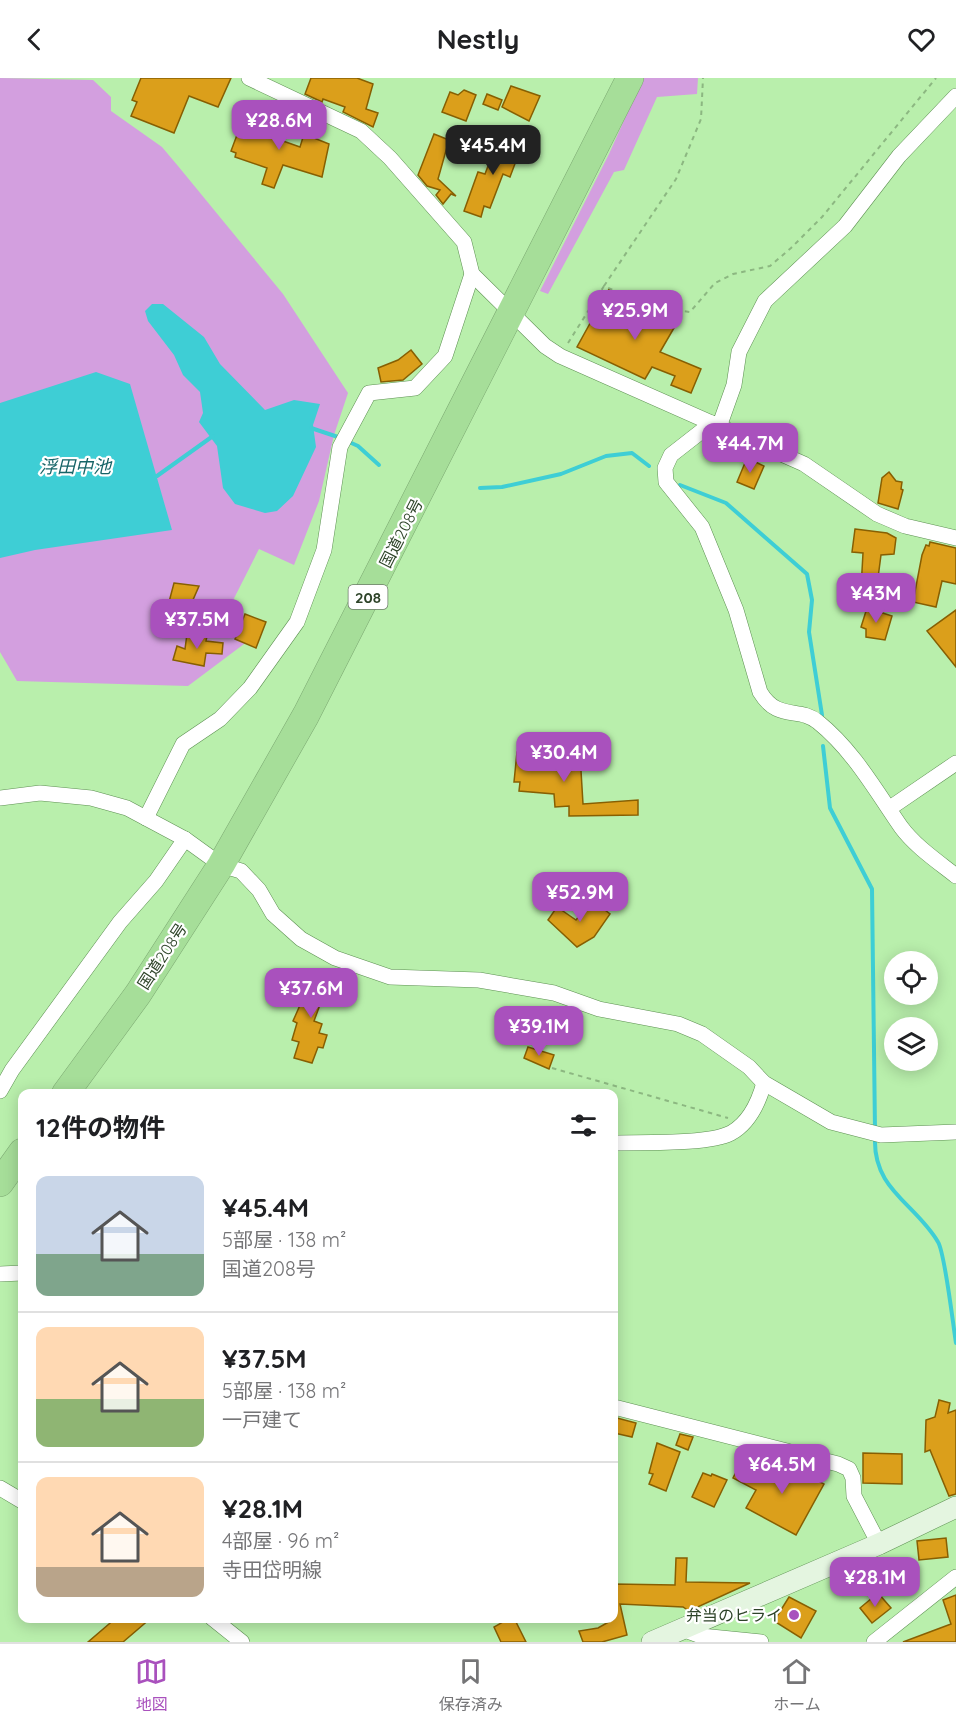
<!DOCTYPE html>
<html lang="ja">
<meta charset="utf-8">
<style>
body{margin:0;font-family:Quicksand,"Noto Sans JP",sans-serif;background:#f6f6f6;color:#202124;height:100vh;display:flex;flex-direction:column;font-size:22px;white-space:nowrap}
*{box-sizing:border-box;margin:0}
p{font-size:20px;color:#757577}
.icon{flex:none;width:33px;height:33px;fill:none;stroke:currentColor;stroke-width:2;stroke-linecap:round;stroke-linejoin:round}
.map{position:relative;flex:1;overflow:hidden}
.sheet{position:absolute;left:18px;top:1011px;width:600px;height:534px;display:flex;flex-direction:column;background:#fff;border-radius:12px;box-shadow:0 3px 15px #0003}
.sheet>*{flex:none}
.fabs{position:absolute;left:884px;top:873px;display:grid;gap:12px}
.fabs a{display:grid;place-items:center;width:54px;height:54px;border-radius:50%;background:#fff;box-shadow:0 3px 15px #0003;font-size:30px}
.price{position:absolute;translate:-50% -51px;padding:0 14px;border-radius:12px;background:#a951bd;color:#fff;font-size:20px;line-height:39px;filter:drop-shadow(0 2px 3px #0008)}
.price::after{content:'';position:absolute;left:50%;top:36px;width:18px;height:14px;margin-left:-9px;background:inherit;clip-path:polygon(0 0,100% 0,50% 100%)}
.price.current{background:#222;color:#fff}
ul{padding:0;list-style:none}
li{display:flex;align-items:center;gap:18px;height:150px;padding:0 18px}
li+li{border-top:2px solid #e0e0e0}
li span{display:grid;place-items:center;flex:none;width:168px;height:120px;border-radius:12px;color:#555}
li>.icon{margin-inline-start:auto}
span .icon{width:72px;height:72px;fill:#fffc;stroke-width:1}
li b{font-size:26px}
h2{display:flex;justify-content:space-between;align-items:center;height:72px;padding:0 18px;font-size:26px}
header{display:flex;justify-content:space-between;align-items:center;height:78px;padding:0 18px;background:#fff;font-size:27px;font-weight:700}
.tabs{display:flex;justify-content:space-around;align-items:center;height:84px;border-top:2px solid #e0e0e0;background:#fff;font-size:16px;color:#757577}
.tabs a{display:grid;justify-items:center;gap:3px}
.tabs .current{color:#a951bd}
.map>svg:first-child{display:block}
.green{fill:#d39fdf}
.water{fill:#3eced5}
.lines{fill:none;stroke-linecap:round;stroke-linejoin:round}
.stream{stroke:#3eced5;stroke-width:4}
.building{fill:#db9f1b;stroke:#875f02;stroke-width:1.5}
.street-casing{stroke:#5d9052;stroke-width:16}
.secondary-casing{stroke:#5d9052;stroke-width:22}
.highway-casing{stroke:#7ca872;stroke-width:28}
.path{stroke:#8cb781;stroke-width:2;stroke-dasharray:4.5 4.5;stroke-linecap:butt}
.street{stroke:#fff;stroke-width:15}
.secondary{stroke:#e4f5e0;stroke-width:21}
.highway{stroke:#a6de99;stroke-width:27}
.poi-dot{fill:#a951bd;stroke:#fff;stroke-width:2}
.labels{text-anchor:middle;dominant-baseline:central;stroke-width:4.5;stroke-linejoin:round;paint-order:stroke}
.shield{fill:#fff;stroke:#6d7c69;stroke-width:1.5}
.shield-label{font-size:15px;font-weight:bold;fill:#2e4429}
.street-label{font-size:16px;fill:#2e4429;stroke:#fff}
.poi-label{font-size:16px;fill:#2e4429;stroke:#fff;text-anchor:end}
.water-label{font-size:18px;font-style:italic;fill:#166467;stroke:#fff}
</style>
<header><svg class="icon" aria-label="back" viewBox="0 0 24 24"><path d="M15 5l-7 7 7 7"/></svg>Nestly<svg class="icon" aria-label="heart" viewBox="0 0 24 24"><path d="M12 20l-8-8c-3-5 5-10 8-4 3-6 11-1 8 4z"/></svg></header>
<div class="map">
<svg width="956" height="1564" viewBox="0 0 956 1564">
<rect width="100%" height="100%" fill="#b9efac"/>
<!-- green -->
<g class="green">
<polygon points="0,0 93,2 111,19 111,33 162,69 178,88 283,216 348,315 334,357 319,423 294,487 259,471 220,548 248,563 188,608 17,603 0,574"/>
<polygon points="643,0 698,0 697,16 657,19 624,92 614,94 548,216 540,213 609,76"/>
</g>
<!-- water -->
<g class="water">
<polygon points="152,226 163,226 204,259 220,286 265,332 294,322 320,326 313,347 316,369 293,418 277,433 265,435 235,426 223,410 217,368 199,344 203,335 200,314 183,297 174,277 148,243 145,233"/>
<polygon points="96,294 130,306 172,452 35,472 0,480 0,325"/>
</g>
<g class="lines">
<!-- stream -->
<g class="stream">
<polyline points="311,350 341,360"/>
<polyline points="347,363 358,368 379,387"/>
<polyline points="153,398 157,398 213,358"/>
<polyline points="680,407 726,425 807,496 812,522 809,554 822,637"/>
<polyline points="480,410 502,409 561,396 606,378 632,375 649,388"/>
<polyline points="823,668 830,730 872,811 875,1052"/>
<path d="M875 1060C873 1112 915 1125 938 1164 945 1175 953 1247 956 1265"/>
</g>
</g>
<!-- building -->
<g class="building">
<polygon points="141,0 231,0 218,29 189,18 174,55 131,38 137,24 132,22"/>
<polygon points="311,0 357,0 373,6 366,31 378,35 373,49 343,34 345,29 323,21 322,24 305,16"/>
<polygon points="511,8 540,18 529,43 502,29"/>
<polygon points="464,12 476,17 466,43 442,34 450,14 458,17"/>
<polygon points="487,16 502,22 498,32 483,26"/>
<polygon points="269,24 277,27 266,57 300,69 304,56 329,66 322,99 283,87 274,110 262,106 267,90 235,79 236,75 231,73 240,49 256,54"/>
<polygon points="434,56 449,62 438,101 456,118 451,116 443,126 436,117 440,112 427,108 418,97"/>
<polygon points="499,59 522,67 510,99 503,96 490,130 484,128 481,139 464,133 478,94 485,96"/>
<polygon points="609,211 643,235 646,230 678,243 660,274 701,291 691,315 671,307 675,298 652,289 645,301 577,269"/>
<polygon points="411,272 422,286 403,302 381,304 378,290 398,282"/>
<polygon points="747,380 764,388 754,411 737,404"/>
<polygon points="889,394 896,403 902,404 901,411 903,412 898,431 878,425 882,400"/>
<polygon points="855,451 887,455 896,460 894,476 881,477 876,515 861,511 863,475 852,474"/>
<polygon points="930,464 956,470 956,506 942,503 936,529 913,524 922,477 926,467 929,468"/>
<polygon points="174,505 199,508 182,547 164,543"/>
<polygon points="867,530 892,538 885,562 866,559 866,551 861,549"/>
<polygon points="956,532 956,589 927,553"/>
<polygon points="245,536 266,544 256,570 235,561"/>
<polygon points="187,556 207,558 206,563 223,565 222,576 206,575 204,588 173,582 177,568 185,571"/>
<polygon points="566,671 567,676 580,676 583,726 638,722 638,737 569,738 569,728 555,729 554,716 519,713 520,704 514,704 517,674 550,676 550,673"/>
<polygon points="592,822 610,836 594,859 577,869 548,842 557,829 576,842"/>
<polygon points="316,891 331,897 314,943 322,946 319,955 327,957 323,970 318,969 312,985 294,980 299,964 292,962 297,945 293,943"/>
<polygon points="528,969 554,977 549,991 524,980"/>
<polygon points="939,1322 950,1325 948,1335 956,1332 956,1416 949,1418 930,1372 925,1374 926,1342 935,1339"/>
<polygon points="617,1340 636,1345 632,1359 614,1355"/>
<polygon points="680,1356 693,1359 688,1372 676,1367"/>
<polygon points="657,1365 680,1374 666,1413 649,1406 653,1396 649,1395"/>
<polygon points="863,1375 902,1376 902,1406 863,1405"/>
<polygon points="774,1380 824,1406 796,1457 746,1430 756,1412 733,1400 738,1390 761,1402"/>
<polygon points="703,1395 711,1398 712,1396 727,1402 714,1429 692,1419"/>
<polygon points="946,1460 948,1479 919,1482 917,1463"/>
<polygon points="676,1480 687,1480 686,1504 750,1505 689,1533 683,1529 620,1526 627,1557 602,1564 583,1564 579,1553 598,1550 614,1541 614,1506 675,1507"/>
<polygon points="878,1515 891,1530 872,1545 860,1530"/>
<polygon points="956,1517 956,1564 903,1564 951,1546 943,1522"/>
<polygon points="789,1519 816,1533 801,1560 774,1543"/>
<polygon points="116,1540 151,1540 123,1564 88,1564"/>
<polygon points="510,1540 514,1540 526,1564 501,1564 494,1549"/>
</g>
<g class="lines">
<defs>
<g id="street">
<polyline points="249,0 361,53 390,80 464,164 472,196 545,268 560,278 804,386 877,436 905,448 956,460"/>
<path d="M712 345 671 377 665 390 666 404 702 449 736 532 760 614C778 644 799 628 818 644 853 672 876 713 901 749 915 768 937 783 956 798"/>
<polyline points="719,349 734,307 739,274 765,223 845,148 899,78 956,18"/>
<polyline points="0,720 40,715 91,720 127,730 185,761 221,787 241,793 259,812 273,836 301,861 335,880 390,899 479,902 554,915 599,931 678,946 702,956 749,989 764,1005 831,1044 881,1057 956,1054"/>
<polyline points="890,730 956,685"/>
<polyline points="146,740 183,666 220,641 250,610 297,544 324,472 340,369 369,315 415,310 445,278 472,196"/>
<polyline points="0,1013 12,992 120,844 156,803 185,761"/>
<path d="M614 1065C642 1064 707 1067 731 1055 749 1045 759 1023 764 1005"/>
<polyline points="0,1196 22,1195"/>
<polyline points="614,1329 838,1386 849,1391 853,1400 854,1418 879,1466"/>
<polyline points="0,1410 22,1423"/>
<polyline points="212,1540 242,1564"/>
<polyline points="682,1551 701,1558 761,1564"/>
<polyline points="874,1564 956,1499"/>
</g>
<polyline id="secondary" points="652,1564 879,1466 956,1429"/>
<g id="highway">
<polyline points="65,1016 138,916 221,787 306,637 630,0"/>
<polyline points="0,1105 22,1074"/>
</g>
</defs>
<!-- street casing -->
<use href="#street" class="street-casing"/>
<!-- secondary casing -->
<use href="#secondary" class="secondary-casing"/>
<!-- highway casing -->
<use href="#highway" class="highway-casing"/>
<!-- path -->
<g class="path">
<polyline points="604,208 676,101 701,41 703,0"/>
<polyline points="568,265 604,208 651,229 690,234 715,205 733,196 770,188 791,170 822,139 936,0"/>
<polyline points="552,990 728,1040"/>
</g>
<!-- street -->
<use href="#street" class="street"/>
<!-- secondary -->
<use href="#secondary" class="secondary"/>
<!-- highway -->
<use href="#highway" class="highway"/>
</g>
<!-- markers -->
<circle class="poi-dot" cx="794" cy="1537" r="6"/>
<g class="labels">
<!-- shield labels -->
<rect class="shield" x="348.5" y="507" width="39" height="24" rx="4.5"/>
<g class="shield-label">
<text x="368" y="519">208</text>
</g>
<!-- street labels -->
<g class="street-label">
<text transform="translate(401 455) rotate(-63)">国道208号</text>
<text transform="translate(162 878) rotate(-57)">国道208号</text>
</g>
<!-- poi labels -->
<g class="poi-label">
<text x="782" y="1537">弁当のヒライ</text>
</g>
<!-- water labels -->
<g class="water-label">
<text x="75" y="388">浮田中池</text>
</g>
</g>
</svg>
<div class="fabs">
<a><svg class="icon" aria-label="locate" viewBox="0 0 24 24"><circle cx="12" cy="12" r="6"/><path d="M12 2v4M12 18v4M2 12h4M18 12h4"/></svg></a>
<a><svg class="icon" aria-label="layers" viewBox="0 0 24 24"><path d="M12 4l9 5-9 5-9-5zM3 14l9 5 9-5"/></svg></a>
</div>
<b class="price" style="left:279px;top:73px">¥28.6M</b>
<b class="price current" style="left:493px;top:98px">¥45.4M</b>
<b class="price" style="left:635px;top:263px">¥25.9M</b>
<b class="price" style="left:750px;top:396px">¥44.7M</b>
<b class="price" style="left:876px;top:546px">¥43M</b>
<b class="price" style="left:197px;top:572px">¥37.5M</b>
<b class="price" style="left:564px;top:705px">¥30.4M</b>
<b class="price" style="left:580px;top:845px">¥52.9M</b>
<b class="price" style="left:311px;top:941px">¥37.6M</b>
<b class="price" style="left:539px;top:979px">¥39.1M</b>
<b class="price" style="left:782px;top:1417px">¥64.5M</b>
<b class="price" style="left:875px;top:1530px">¥28.1M</b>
<section class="sheet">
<h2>12件の物件<svg class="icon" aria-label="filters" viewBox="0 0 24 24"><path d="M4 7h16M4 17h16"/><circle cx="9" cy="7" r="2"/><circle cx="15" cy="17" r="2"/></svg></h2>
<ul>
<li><span style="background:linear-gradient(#c9d6e8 65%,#7fa58c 0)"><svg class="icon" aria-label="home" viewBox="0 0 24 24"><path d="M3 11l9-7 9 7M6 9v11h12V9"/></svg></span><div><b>¥45.4M</b><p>5部屋 · 138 m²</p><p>国道208号</p></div></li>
<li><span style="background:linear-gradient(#ffd9b3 60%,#8fb573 0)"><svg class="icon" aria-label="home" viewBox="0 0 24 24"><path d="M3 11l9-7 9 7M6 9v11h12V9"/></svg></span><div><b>¥37.5M</b><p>5部屋 · 138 m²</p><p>一戸建て</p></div></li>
<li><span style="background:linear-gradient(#ffd9b3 75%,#b9a48a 0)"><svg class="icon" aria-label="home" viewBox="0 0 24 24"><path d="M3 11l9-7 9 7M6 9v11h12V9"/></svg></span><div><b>¥28.1M</b><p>4部屋 · 96 m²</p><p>寺田岱明線</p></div></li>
</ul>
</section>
</div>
<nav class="tabs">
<a class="current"><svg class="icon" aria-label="map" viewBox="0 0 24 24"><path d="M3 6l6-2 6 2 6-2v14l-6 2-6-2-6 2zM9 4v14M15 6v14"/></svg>地図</a>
<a><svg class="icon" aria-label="saved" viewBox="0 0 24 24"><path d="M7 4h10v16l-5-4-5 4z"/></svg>保存済み</a>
<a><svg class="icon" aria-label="home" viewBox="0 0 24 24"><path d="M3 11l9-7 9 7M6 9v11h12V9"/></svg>ホーム</a>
</nav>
